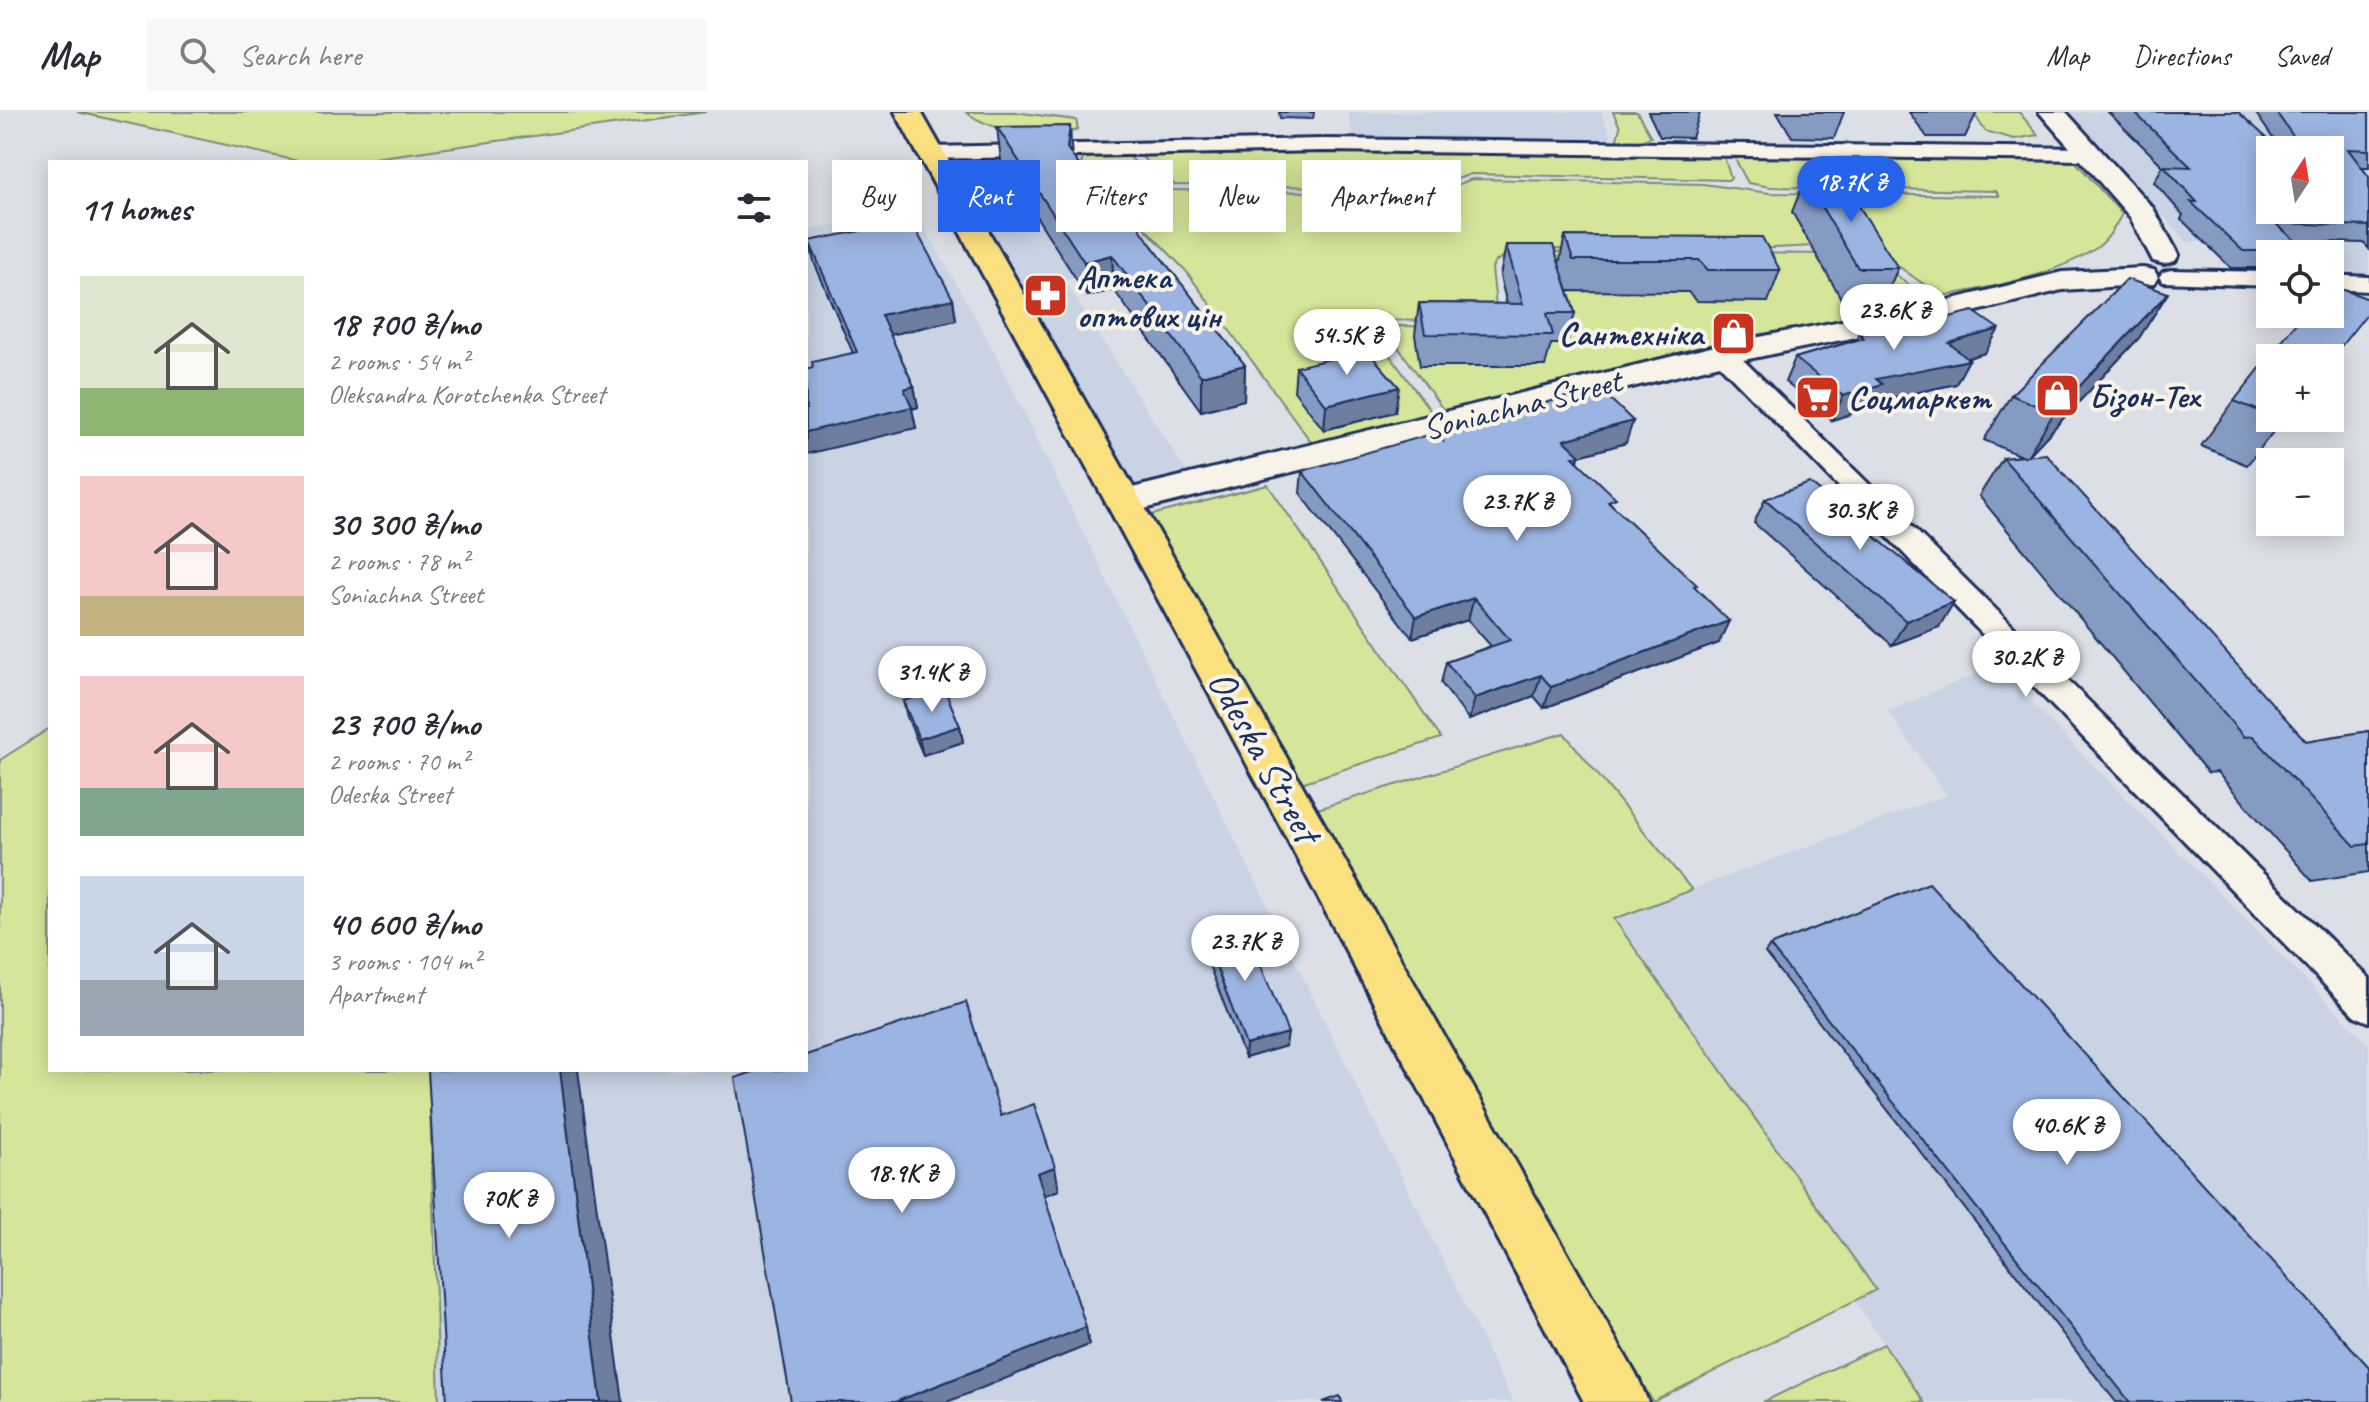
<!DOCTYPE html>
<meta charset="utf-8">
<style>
body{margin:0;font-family:Caveat,sans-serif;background:#f7f7f7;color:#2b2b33;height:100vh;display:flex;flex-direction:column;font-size:30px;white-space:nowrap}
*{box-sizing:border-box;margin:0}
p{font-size:26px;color:#7c7c81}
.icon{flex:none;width:44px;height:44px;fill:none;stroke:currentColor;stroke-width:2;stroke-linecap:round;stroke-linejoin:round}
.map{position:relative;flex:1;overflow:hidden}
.side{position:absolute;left:48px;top:48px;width:760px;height:912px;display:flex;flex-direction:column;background:#fff;border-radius:0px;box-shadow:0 4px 20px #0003}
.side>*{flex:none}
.banner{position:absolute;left:832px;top:48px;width:760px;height:72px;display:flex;gap:16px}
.needle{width:52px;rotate:12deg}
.fabs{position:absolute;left:2256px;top:24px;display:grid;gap:16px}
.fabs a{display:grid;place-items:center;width:88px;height:88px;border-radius:0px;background:#fff;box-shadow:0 4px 20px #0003;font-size:40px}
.price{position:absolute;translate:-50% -68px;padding:0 18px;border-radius:28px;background:#fff;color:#222;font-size:26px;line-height:52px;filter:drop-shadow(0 2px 4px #0008)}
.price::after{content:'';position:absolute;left:50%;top:48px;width:24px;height:18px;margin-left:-12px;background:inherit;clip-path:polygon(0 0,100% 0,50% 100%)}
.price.active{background:#2563eb;color:#fff}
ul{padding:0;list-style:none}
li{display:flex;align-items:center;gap:24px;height:200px;padding:0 32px}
li span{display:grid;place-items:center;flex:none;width:224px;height:160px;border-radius:0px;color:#555}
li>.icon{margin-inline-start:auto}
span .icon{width:96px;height:96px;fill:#fffc;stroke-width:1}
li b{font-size:34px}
h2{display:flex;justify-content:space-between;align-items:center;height:96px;padding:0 32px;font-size:34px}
.pill{padding:0 28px;border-radius:0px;background:#fff;box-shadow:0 4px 20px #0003;font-size:28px;line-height:72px}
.pill.active{background:#2563eb;color:#fff}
header{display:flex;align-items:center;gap:48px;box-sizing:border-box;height:112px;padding:0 40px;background:#fff;border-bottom:2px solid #e1e1e2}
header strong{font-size:38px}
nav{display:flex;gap:44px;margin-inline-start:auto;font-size:28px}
.search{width:560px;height:72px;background:#f7f7f7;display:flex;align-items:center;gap:20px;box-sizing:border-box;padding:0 28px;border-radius:0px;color:#7c7c81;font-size:30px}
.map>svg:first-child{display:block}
.built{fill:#c9d3e4;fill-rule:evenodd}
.green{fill:#d5e69a;stroke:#788a7c;stroke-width:2}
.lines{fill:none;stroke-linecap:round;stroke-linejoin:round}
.street-casing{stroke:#1b2f5e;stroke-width:6}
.secondary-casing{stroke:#1b2f5e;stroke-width:6}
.primary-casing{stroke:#1b2f5e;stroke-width:6}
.street{fill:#f7f3e8;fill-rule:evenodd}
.secondary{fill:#f7f3e8;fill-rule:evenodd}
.primary{fill:#fbe080;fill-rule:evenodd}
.wall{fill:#869bc2;stroke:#1b2f5e;stroke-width:2}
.shaded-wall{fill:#6d7e9e;stroke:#1b2f5e;stroke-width:2}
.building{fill:#9cb4e1;stroke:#1b2f5e;stroke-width:2}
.labels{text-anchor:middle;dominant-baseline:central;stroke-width:8;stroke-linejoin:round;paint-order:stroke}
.far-poi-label{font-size:34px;font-weight:bold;fill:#1b2f5e;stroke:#f7f3e8;text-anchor:start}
.far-street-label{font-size:34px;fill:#1b2f5e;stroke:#f7f3e8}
.street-label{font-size:40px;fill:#1b2f5e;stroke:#f7f3e8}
</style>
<header>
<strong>Map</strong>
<div class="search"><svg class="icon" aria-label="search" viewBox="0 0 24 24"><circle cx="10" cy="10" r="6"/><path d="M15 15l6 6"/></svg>Search here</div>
<nav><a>Map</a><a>Directions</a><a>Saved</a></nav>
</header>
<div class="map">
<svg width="2369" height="1290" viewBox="0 0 2369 1290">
<rect width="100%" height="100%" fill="#dce0e6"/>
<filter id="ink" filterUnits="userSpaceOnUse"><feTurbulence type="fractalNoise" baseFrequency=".0125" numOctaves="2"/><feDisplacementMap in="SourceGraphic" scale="16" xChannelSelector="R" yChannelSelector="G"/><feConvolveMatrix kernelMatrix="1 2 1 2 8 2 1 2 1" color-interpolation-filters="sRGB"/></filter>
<g filter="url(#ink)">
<!-- built -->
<g class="built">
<polygon points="1348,0 1601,0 1613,29 1353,27"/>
<path d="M2069 0H2369V165L2330 162V142H2285L2272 128 2187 130ZM2270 38H2330V98H2270Z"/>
<polygon points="1086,39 1148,149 1064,168 1187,361 1132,374 945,43"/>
<polygon points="913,95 987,226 1513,1290 439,1290 429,958 806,958 806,119"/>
<polygon points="1995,554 2369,932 2369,1290 1924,1290 1855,1189 1876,1178 1614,806 1947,683 1888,599"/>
</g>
<!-- green -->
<g class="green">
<polygon points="77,0 706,0 345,50 303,50"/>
<path d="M966 0H1014L1076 8 1078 17C1050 31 989 19 966 0Z"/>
<polygon points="1613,0 1637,0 1651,25 1638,30 1616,31 1620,15"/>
<polygon points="1973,0 2019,0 2038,23 2014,27 1985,19"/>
<polygon points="1306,36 1716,42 1724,45 1731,66 1728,68 1471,62 1433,76 1175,73 1138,42"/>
<path d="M1086 39H1122L1169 78 1403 81H1436L1472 67 1703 72 1769 81 1999 84 1996 79 1771 75 1748 71 1734 45 1740 42 2045 47 2076 50 2122 102C2115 114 2108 129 2095 137 2052 164 1990 176 1940 184L1894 151 1815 134 1731 138 1536 137 1504 144 1495 150 1492 156 1496 194 1469 210 1388 208 1375 223 1432 301 1312 331 1186 159 1138 109 1115 103 1080 55Z"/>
<polygon points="1545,140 1856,142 1890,158 1927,187 1926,193 1693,237 1684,242 1450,299 1442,296 1388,221 1395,214 1472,215 1504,196 1505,185 1500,164"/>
<polygon points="1268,373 1441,626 1298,672 1144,405"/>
<polygon points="50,616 50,958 429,958 439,1290 0,1290 0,648"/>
<polygon points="1564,621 1692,778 1614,807 1876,1178 1653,1290 1314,698"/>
<polygon points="1884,1232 1924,1290 1763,1290"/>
</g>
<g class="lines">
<defs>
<g id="street">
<polygon points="1322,27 2090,36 2101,42 2090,48 1322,39 928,47 917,41 928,35"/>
<polygon points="2171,158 2270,160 2270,174 2163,170 2159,165 2163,160"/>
<polygon points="2330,163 2369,165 2369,179 2330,177"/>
<polygon points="1723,234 1732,237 2369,866 2369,910 2355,904 1714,247 1710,242 1714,237"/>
</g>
<g id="secondary">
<polygon points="2039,0 2066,0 2153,96 2179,143 2175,149 2164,152 2153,149 2130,105"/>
<polygon points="2143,156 2154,158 2158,165 2154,172 2062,178 1949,206 1724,252 1124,402 1111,399 1106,390 1111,381 1124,378 1723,232 1949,188 2062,160"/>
</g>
<polygon id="primary" points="895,0 921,0 1639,1268 1648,1290 1584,1290 1276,706"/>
</defs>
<!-- street casing -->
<use href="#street" class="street-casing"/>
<!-- secondary casing -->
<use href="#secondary" class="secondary-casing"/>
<!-- primary casing -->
<use href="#primary" class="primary-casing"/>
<!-- street -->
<use href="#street" class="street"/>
<!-- secondary -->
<use href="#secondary" class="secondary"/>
<!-- primary -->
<use href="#primary" class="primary"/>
</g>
<!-- wall -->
<g class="wall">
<polygon points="1279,0 1314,0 1313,7 1280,6"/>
<polygon points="1648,0 1700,0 1692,26 1660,25"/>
<polygon points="1777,0 1844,0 1834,26 1792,25"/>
<polygon points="1909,0 1977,0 1965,25 1927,25"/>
<polygon points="2108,0 2238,0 2330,98 2330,38 2281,38 2255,0 2369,0 2369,55 2361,55 2369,65 2369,137 2364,131 2295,129 2287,142 2270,142 2269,156 2231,156 2181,107 2183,103 2154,70 2163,54"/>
<polygon points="997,15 1072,43 1099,83 1152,134 1245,253 1244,288 1201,299 1114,178 1087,184 1001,49"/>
<polygon points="1805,67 1898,156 1883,190 1843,190 1792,100"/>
<polygon points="1565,124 1780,158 1768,190 1697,189 1688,180 1568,179 1575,201 1567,232 1551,232 1545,254 1420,254 1415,223 1419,191 1507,192 1500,164 1506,133 1559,152"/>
<polygon points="809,129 953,187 956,208 890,223 914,274 918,295 912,297 916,316 813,255 853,241 814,150"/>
<polygon points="2168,181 2139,226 2028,344 2306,629 2369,619 2369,760 2312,769 2217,660 2208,661 1979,384 2003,346 2021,344 1984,328 2011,283"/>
<polygon points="1859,221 1985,241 1967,246 1956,272 1873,290 1870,296 1832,308 1785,270 1795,246 1855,228"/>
<polygon points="2270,246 2270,306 2284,306 2247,353 2201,334 2234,289"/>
<polygon points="1296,255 1395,300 1324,318 1294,279"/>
<polygon points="1441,319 1626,331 1579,344 1578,350 1613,394 1695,476 1719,531 1544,596 1534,584 1469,608 1441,571 1446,550 1491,534 1468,508 1412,526 1300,381 1302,359 1439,326"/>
<polygon points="1765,387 1939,515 1892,533 1754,411"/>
<polygon points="903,589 960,614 963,630 923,643 907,605"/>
<polygon points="1203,820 1286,934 1245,946 1202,835"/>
<polygon points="1770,834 2369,1290 2116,1290 1765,841"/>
</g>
<!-- shaded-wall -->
<g class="shaded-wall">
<polygon points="1070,14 1072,47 1067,36"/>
<polygon points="1112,143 1114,178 1087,184 1084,150"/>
<polygon points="2168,181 2139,226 2026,346 2054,301"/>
<polygon points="953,187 956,208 885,224 881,203"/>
<polygon points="1999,217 1985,241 1945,253 1969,248 1956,272 1873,290 1870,296 1832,308 1843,284 1949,231"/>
<polygon points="1245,253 1244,288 1201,299 1201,264"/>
<polygon points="914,274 918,295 912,297 916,316 806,342 806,320 904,277"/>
<polygon points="1399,275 1395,300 1324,318 1326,293"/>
<polygon points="1633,309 1626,331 1579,344 1573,365 1564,328"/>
<polygon points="1474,486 1468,508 1412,526 1416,505"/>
<polygon points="1954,490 1939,515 1892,533 1906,509"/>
<polygon points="1729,509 1719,531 1544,596 1551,575"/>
<polygon points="1541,563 1534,584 1469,608 1475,586"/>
<polygon points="960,614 963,630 923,643 919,627"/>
<polygon points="1288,921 1286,934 1245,946 1246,933"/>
<polygon points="560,958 578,958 623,1290 601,1290"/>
<polygon points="1055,1055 1059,1078 1043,1084 1037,1061"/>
<polygon points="1086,1215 1089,1233 947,1290 895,1290"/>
</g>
<!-- building -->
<g class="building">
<polygon points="2134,0 2238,0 2280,38 2270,38 2270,98 2330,98 2330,38 2303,38 2276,0 2369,0 2369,38 2348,37 2369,65 2369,114 2275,111 2296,129 2271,130 2281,139 2243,139 2191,90 2197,90 2164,54 2191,55"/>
<polygon points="1070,14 1067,36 1099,83 1115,80 1152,134 1245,253 1201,264 1112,143 1084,150 997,15"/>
<polygon points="1805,67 1842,67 1898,156 1858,156"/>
<polygon points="911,109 953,187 881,203 914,274 904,277 912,295 806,320 806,257 813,255 812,250 857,240 809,129"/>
<polygon points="1565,124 1762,125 1780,158 1708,158 1699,148 1573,148"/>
<polygon points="1506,133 1553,133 1575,201 1547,201 1553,223 1425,222 1419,191 1523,192"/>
<polygon points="2127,167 2168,181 2054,301 2011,283"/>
<polygon points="2330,173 2369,187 2369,199 2330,248 2330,246 2270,246 2270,303 2234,289 2303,202 2330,202"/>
<polygon points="1973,199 1999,217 1949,231 1969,248 1876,267 1882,272 1843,284 1795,246 1864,226 1859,221 1921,209 1922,212"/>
<polygon points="1367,238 1399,275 1326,293 1296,255"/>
<polygon points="1599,276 1633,309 1564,328 1580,343 1573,345 1616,386 1608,389 1697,473 1694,474 1729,509 1551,575 1541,563 1475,586 1446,550 1510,528 1474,486 1416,505 1302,359 1435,321 1443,329 1441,319"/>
<polygon points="2046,342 2306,629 2369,619 2369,732 2355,734 2253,624 2244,625 2003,346"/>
<polygon points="1810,371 1954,490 1906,509 1765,387"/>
<polygon points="944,576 960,614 919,627 903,589"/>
<polygon points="1929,771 2369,1255 2369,1290 2130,1290 1770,834"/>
<polygon points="1243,809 1288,921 1246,933 1203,820"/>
<polygon points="966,890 1001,1004 1034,992 1055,1055 1037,1061 1086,1215 895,1290 791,1290 735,966 759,958 806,958 806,943"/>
<polygon points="428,958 560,958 601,1290 447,1290"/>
<polygon points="1340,1284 1342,1290 1323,1290"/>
</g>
</g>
<!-- icons -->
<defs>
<symbol id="pharmacy-square" viewBox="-11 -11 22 22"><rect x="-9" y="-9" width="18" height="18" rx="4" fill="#c8321e" stroke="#f7f3e8"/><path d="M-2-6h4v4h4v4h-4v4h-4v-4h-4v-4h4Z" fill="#fff"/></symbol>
<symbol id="shop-square" viewBox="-11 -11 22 22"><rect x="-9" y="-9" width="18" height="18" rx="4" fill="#c8321e" stroke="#f7f3e8"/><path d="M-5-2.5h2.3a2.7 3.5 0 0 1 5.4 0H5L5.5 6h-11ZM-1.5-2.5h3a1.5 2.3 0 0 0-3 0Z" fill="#fff"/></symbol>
<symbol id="supermarket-square" viewBox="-11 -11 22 22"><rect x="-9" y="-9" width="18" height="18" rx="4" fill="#c8321e" stroke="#f7f3e8"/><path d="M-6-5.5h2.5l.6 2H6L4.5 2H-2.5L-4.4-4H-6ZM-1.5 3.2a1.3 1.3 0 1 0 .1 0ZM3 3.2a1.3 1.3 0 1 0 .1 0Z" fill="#fff"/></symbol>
</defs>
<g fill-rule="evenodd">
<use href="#pharmacy-square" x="1020" y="158" width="51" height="51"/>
<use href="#shop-square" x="1708" y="196" width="51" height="51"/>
<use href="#shop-square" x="2032" y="258" width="51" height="51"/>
<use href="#supermarket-square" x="1792" y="260" width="51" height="51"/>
</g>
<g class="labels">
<!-- far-poi labels -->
<g class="far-poi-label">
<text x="1077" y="164">Аптека<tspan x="1077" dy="39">оптових цін</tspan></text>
<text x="1703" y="221" text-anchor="end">Сантехніка</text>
<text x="2089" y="283">Бізон-Тех</text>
<text x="1848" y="285">Соцмаркет</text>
</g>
<!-- far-street labels -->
<g class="far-street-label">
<text transform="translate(1522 292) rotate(-14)">Soniachna Street</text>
</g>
<!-- street labels -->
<g class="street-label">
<text transform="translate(1264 644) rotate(61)">Odeska Street</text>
</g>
</g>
</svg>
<div class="fabs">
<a><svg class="needle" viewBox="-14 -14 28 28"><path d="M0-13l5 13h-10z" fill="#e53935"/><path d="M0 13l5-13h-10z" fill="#7c7c81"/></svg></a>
<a><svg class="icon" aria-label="locate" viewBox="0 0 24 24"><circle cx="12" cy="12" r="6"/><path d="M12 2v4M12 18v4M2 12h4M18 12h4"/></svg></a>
<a>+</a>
<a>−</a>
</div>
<b class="price active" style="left:1851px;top:112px">18.7K ₴</b>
<b class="price" style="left:1894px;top:240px">23.6K ₴</b>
<b class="price" style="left:1347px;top:265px">54.5K ₴</b>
<b class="price" style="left:1517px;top:431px">23.7K ₴</b>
<b class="price" style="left:1860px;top:440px">30.3K ₴</b>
<b class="price" style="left:2026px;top:587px">30.2K ₴</b>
<b class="price" style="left:932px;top:602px">31.4K ₴</b>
<b class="price" style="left:1245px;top:871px">23.7K ₴</b>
<b class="price" style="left:2067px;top:1055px">40.6K ₴</b>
<b class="price" style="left:902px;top:1103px">18.9K ₴</b>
<b class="price" style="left:509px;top:1128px">70K ₴</b>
<div class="banner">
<a class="pill">Buy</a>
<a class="pill active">Rent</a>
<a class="pill">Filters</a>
<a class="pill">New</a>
<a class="pill">Apartment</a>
</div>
<section class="side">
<h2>11 homes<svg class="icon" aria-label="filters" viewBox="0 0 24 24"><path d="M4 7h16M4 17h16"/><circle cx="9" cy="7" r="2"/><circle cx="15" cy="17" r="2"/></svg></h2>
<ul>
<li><span style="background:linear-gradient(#dfe7d0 70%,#8fb573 0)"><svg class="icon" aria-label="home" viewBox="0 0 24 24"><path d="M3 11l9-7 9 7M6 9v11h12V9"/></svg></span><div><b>18 700 ₴/mo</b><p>2 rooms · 54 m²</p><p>Oleksandra Korotchenka Street</p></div></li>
<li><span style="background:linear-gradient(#f6c9c9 75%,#c2b280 0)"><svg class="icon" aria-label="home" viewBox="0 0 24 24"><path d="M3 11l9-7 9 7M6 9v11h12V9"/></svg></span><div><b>30 300 ₴/mo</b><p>2 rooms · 78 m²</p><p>Soniachna Street</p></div></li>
<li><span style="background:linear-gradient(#f6c9c9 70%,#7fa58c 0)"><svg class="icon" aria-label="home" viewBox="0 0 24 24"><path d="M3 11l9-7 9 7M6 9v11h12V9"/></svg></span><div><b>23 700 ₴/mo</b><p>2 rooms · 70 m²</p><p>Odeska Street</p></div></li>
<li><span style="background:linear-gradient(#c9d6e8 65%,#9aa5b1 0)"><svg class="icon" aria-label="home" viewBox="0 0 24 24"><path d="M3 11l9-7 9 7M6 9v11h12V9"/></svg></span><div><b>40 600 ₴/mo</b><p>3 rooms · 104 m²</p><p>Apartment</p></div></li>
</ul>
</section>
</div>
